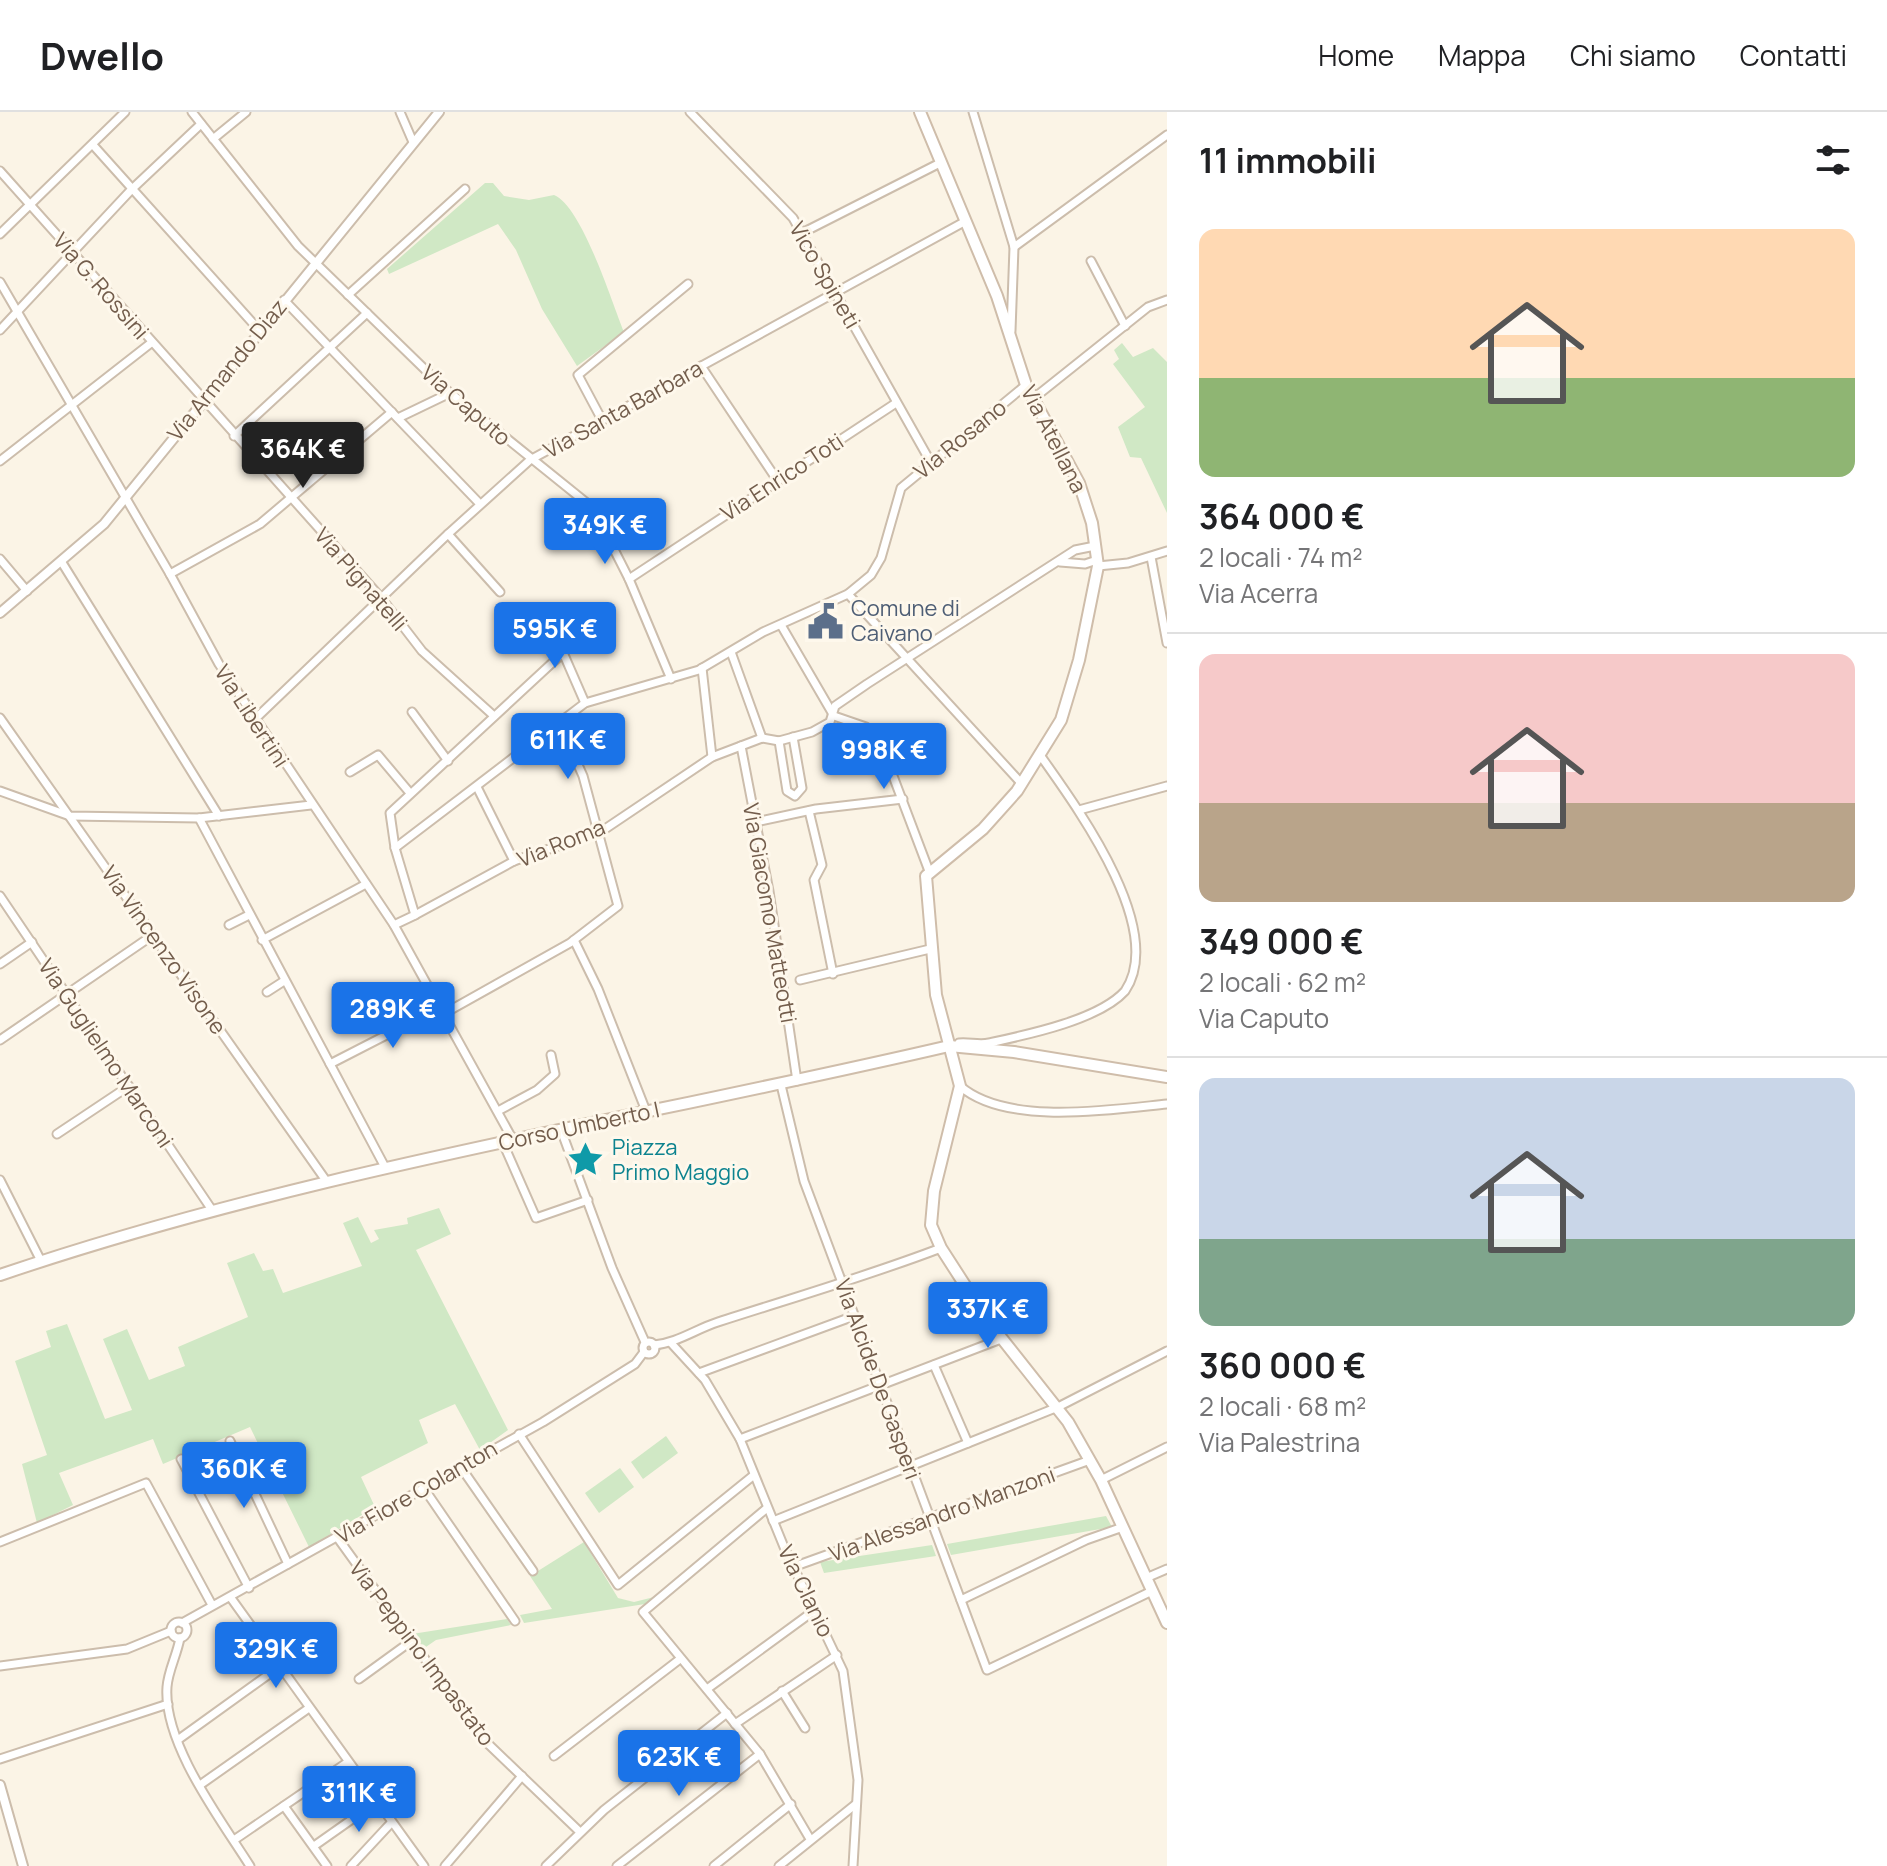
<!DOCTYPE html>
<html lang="it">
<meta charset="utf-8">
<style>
body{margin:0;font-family:Manrope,sans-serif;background:#f2f2f2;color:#202124;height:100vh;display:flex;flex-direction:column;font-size:30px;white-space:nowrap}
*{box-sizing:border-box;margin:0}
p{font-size:26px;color:#757577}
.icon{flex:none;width:44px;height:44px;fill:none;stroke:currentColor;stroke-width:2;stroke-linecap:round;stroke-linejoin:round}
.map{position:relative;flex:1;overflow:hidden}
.drawer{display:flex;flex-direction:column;background:#fff;width:720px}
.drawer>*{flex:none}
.price{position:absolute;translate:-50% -68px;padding:0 18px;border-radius:8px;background:#1a73e8;color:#fff;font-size:26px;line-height:52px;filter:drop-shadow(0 2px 4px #0008)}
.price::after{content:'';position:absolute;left:50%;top:48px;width:24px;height:18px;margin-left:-12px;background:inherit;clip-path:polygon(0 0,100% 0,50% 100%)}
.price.on{background:#222;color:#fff}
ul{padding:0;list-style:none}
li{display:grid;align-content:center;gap:16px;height:424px;padding:0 32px}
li+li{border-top:2px solid #e0e0e0}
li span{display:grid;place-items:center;height:248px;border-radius:16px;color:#555}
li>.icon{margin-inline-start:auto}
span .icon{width:144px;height:144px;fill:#fffc;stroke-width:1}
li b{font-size:34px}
h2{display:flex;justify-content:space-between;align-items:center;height:96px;padding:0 32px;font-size:34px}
header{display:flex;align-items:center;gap:48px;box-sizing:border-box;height:112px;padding:0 40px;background:#fff;border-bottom:2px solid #e0e0e0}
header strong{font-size:38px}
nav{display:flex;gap:44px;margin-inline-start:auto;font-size:28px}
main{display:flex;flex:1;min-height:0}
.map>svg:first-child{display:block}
.green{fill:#d0e8c5}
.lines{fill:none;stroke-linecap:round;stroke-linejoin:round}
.minor-casing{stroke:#ccbdac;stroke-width:11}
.tertiary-casing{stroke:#ccbdac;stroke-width:12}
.secondary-casing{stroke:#cfbdaa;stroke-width:14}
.minor{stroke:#fff;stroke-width:7}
.tertiary{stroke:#fff;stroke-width:8}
.secondary{stroke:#fff;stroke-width:10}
.labels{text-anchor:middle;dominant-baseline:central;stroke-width:6;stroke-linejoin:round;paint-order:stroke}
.street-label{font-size:22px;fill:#735d4c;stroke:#fef8ec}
.service-label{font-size:22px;fill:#4e5e75;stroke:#fef8ec;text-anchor:start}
.culture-label{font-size:22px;fill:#0d838f;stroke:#fef8ec;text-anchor:start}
</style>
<header>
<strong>Dwello</strong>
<nav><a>Home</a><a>Mappa</a><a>Chi siamo</a><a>Contatti</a></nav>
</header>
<main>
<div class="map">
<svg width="1167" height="1754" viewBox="0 0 1167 1754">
<rect width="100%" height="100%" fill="#fbf4e6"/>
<!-- green -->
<g class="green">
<path d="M485 71H493L504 84 529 88 554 83C582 94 612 191 624 220L577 254 542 197 516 138 498 112 389 162 387 157Z"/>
<polygon points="1122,231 1133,245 1153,236 1167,250 1167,401 1141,346 1130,345 1118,315 1145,295 1113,252 1119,247 1114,238"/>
<polygon points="439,1096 451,1122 416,1138 508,1318 480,1338 455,1292 419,1308 428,1331 361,1365 375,1395 309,1435 250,1315 163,1352 153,1327 59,1361 73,1393 37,1411 22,1352 47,1343 15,1249 51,1235 46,1219 67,1212 105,1307 132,1298 103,1227 127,1217 149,1268 185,1254 178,1235 248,1205 227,1151 254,1141 263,1159 273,1157 283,1181 362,1154 343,1111 358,1105 371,1131 379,1127 374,1118 408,1112 407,1106"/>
<polygon points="666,1324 678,1341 643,1367 631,1350"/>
<polygon points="620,1356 634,1375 599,1401 585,1381"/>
<polygon points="1106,1404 1112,1415 951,1443 947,1432"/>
<polygon points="584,1430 618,1486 634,1490 654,1485 645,1492 524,1511 520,1503 552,1497 530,1464"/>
<polygon points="932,1433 936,1444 824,1461 820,1450"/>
<polygon points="507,1507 511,1513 436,1528 423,1537 412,1522"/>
</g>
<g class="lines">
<defs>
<g id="minor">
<polyline points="192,0 298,134 443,275 593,396 629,467 671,567"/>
<polyline points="400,0 413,30"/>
<polyline points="690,0 793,106 930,349"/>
<polyline points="973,0 1014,135 1011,219"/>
<polyline points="213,27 246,0"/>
<polyline points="93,33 259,218"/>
<polyline points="0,59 382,487 422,539 494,604"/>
<polyline points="802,121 940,51"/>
<polyline points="0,122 125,0"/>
<polyline points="1014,135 1167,23"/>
<polyline points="1091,149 1125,214"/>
<polyline points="0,170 170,462 219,552 394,813 513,1028"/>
<polyline points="348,183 465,77"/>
<polyline points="284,188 480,392"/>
<polyline points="0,218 131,78 201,12"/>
<polyline points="701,254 777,368"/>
<polyline points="1034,286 1148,195 1167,188"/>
<polyline points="398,306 450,281"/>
<polyline points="602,308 578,263 688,172"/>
<polyline points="234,324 367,201"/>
<polyline points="0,349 151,231"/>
<polyline points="448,422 500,480"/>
<polyline points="1151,445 1167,531"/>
<polyline points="0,447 27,479"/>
<polyline points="61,449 219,704"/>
<polyline points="1060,450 1085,452 1097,448"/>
<polyline points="1098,454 1128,451 1167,439"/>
<polyline points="170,462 260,412 392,300"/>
<polyline points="629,467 896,291"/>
<polyline points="848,482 1022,672"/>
<polyline points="551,513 585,591"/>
<polyline points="781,513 834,604 866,615 879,627 929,759"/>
<polyline points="731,540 762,626"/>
<polyline points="702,556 712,645"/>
<polyline points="412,600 448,649"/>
<polyline points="0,606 327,1070"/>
<polyline points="253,609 448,422 530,348 964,110"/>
<polyline points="779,629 787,679 795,684 802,676 793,625"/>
<polyline points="741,634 769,779 797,969"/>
<polyline points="350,660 378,643 410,681"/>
<polyline points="477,675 514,749"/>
<polyline points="0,679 70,704 199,706 311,693"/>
<polyline points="1079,698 1167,674"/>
<polyline points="809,699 822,753 814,768 833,862"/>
<polyline points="199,706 386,1057"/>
<polyline points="756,710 816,697 903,687"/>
<polyline points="395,736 585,591 699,558 763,520 848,482 871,463 881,446 901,376 1026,273"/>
<polyline points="0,784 212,1098"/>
<polyline points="415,803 514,749 602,719 712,645 762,626 779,629 812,620 830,610 835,594 867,572 1075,438 1095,434"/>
<polyline points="229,813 249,803"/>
<polyline points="394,813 415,803 395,736 390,701 565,539"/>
<polyline points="262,828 366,772"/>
<polyline points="574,828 598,877 646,999"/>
<polyline points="0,852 32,830"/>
<polyline points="800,868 930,837"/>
<polyline points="267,880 284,869"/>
<polyline points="445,901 570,831 618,794 583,664 559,610"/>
<polyline points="0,928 153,823"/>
<path d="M959 931C969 930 979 933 989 931 1026 923 1099 908 1125 879 1167 817 1076 694 1040 643"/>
<polyline points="330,952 441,895"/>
<polyline points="781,973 804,1069 987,1558 1152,1479"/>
<path d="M960 974C1006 1014 1109 998 1167 992"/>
<polyline points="498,999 537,978 555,962 551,943"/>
<polyline points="561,1018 612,1156 645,1230"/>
<polyline points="57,1022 129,974"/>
<polyline points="503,1031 536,1106 588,1088"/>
<polyline points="0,1068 41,1149"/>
<circle cx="649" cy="1236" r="6"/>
<polyline points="671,1231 705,1268 740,1327 784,1435 843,1559 858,1668 853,1754"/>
<path d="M654 1233C677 1231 696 1217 718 1210 792 1186 868 1164 941 1136"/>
<polyline points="934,1253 968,1331"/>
<polyline points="699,1261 854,1204"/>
<polyline points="519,1322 618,1473 754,1363"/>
<polyline points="740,1327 1001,1227"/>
<polyline points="230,1329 288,1452"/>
<polyline points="181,1347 249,1476"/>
<polyline points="460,1354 533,1459"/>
<polyline points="1101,1368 1167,1335"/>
<polyline points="423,1375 515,1509"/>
<polyline points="767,1396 643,1500 760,1642 810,1727"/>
<polyline points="773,1409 1058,1295 1167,1239"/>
<polyline points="337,1425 482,1626 580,1720"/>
<polyline points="0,1430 146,1371 212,1493"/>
<polyline points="793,1455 1090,1348"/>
<polyline points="1146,1466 1167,1457"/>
<polyline points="231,1486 424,1754"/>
<polyline points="961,1488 1086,1428 1123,1415"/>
<circle cx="179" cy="1518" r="8"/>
<polyline points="182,1511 543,1310 635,1252 644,1240"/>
<path d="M180 1526C177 1543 168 1559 167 1575 163 1632 221 1708 250 1754"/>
<polyline points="0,1554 127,1537 171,1519"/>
<polyline points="359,1567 410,1530"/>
<polyline points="707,1577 815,1498"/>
<polyline points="782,1579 805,1616"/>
<polyline points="735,1612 837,1543"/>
<polyline points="179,1627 279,1555"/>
<polyline points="554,1644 680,1547"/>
<polyline points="0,1647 168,1592"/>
<polyline points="200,1673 309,1596"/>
<polyline points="284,1694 327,1754"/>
<polyline points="234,1728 348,1650"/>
<polyline points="314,1734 375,1691"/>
<polyline points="351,1754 391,1711"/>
<polyline points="445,1754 522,1664"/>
<polyline points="546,1754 604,1698 727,1601"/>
<polyline points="617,1754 760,1642"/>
<polyline points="714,1754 791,1692"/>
<polyline points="779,1754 856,1692"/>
</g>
<g id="tertiary">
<polyline points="0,501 104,412 439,0"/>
<polyline points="0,1673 23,1754"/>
</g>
<g id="secondary">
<polyline points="920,0 997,184 1026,273 1079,371 1092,411 1098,454 1079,548 1061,608 1017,679 983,717 926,764 936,883 960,974 934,1079 931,1113 941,1136 988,1209 1068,1310 1101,1368 1167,1511"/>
<path d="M0 1163C309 1058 632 1008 949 934L1014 940 1167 965"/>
</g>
</defs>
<!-- minor casing -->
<use href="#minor" class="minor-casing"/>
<!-- tertiary casing -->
<use href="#tertiary" class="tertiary-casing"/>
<!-- secondary casing -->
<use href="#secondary" class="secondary-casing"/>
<!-- minor -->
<use href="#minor" class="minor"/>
<!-- tertiary -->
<use href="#tertiary" class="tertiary"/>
<!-- secondary -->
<use href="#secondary" class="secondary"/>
</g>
<!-- icons -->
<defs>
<symbol id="civic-bare" viewBox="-9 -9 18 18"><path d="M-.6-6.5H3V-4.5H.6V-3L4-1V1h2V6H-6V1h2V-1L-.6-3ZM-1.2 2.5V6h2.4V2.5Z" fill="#5c6f8a" stroke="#fef8ec" stroke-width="2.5" paint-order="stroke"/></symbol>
<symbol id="sight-bare" viewBox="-9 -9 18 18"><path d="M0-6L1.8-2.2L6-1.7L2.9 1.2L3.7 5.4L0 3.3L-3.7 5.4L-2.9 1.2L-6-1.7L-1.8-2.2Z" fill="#0f9aa8" stroke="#fef8ec" stroke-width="2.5" paint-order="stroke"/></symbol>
</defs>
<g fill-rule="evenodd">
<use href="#civic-bare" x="800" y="484" width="51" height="51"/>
<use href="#sight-bare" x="560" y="1022" width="51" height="51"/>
</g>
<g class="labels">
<!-- street labels -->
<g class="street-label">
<text transform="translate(825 163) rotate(60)">Vico Spineti</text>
<text transform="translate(101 174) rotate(49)">Via G. Rossini</text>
<text transform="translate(227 258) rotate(-51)">Via Armando Diaz</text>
<text transform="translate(466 293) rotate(41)">Via Caputo</text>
<text transform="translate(623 297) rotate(-29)">Via Santa Barbara</text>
<text transform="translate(960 327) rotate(-39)">Via Rosano</text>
<text transform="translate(1054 327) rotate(63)">Via Atellana</text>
<text transform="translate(782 365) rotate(-33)">Via Enrico Toti</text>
<text transform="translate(361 467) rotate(49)">Via Pignatelli</text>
<text transform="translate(252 604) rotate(57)">Via Libertini</text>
<text transform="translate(561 731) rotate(-22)">Via Roma</text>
<text transform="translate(770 801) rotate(80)">Via Giacomo Matteotti</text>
<text transform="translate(164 838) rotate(55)">Via Vincenzo Visone</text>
<text transform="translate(106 941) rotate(56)">Via Guglielmo Marconi</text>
<text transform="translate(579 1014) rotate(-12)">Corso Umberto I</text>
<text transform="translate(878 1267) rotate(70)">Via Alcide De Gasperi</text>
<text transform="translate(416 1380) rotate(-30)">Via Fiore Colanton</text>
<text transform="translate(942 1402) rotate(-20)">Via Alessandro Manzoni</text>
<text transform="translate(806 1479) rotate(64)">Via Clanio</text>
<text transform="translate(422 1541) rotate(53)">Via Peppino Impastato</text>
</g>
<!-- service labels -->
<g class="service-label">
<text x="851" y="496">Comune di<tspan x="851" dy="25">Caivano</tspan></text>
</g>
<!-- culture labels -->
<g class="culture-label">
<text x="612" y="1035">Piazza<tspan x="612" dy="25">Primo Maggio</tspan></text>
</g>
</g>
</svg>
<b class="price on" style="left:303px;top:378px">364K €</b>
<b class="price" style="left:605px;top:454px">349K €</b>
<b class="price" style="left:555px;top:558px">595K €</b>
<b class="price" style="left:568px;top:669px">611K €</b>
<b class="price" style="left:884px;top:679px">998K €</b>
<b class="price" style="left:393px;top:938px">289K €</b>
<b class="price" style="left:988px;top:1238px">337K €</b>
<b class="price" style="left:244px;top:1398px">360K €</b>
<b class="price" style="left:276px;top:1578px">329K €</b>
<b class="price" style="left:679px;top:1686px">623K €</b>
<b class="price" style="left:359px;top:1722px">311K €</b>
</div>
<section class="drawer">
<h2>11 immobili<svg class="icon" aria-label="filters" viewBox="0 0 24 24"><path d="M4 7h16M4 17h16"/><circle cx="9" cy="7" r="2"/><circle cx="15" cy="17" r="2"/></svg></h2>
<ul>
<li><span style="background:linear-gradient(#ffd9b3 60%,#8fb573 0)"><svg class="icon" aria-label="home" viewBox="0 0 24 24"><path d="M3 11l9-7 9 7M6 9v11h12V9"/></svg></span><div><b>364 000 €</b><p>2 locali · 74 m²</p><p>Via Acerra</p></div></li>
<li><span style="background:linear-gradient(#f6c9c9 60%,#b9a48a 0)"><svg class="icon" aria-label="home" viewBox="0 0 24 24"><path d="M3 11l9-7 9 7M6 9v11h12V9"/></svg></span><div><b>349 000 €</b><p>2 locali · 62 m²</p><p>Via Caputo</p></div></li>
<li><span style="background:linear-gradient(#c9d6e8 65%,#7fa58c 0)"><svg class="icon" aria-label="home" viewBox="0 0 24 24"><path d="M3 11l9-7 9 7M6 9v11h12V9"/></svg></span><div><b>360 000 €</b><p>2 locali · 68 m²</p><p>Via Palestrina</p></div></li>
</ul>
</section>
</main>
